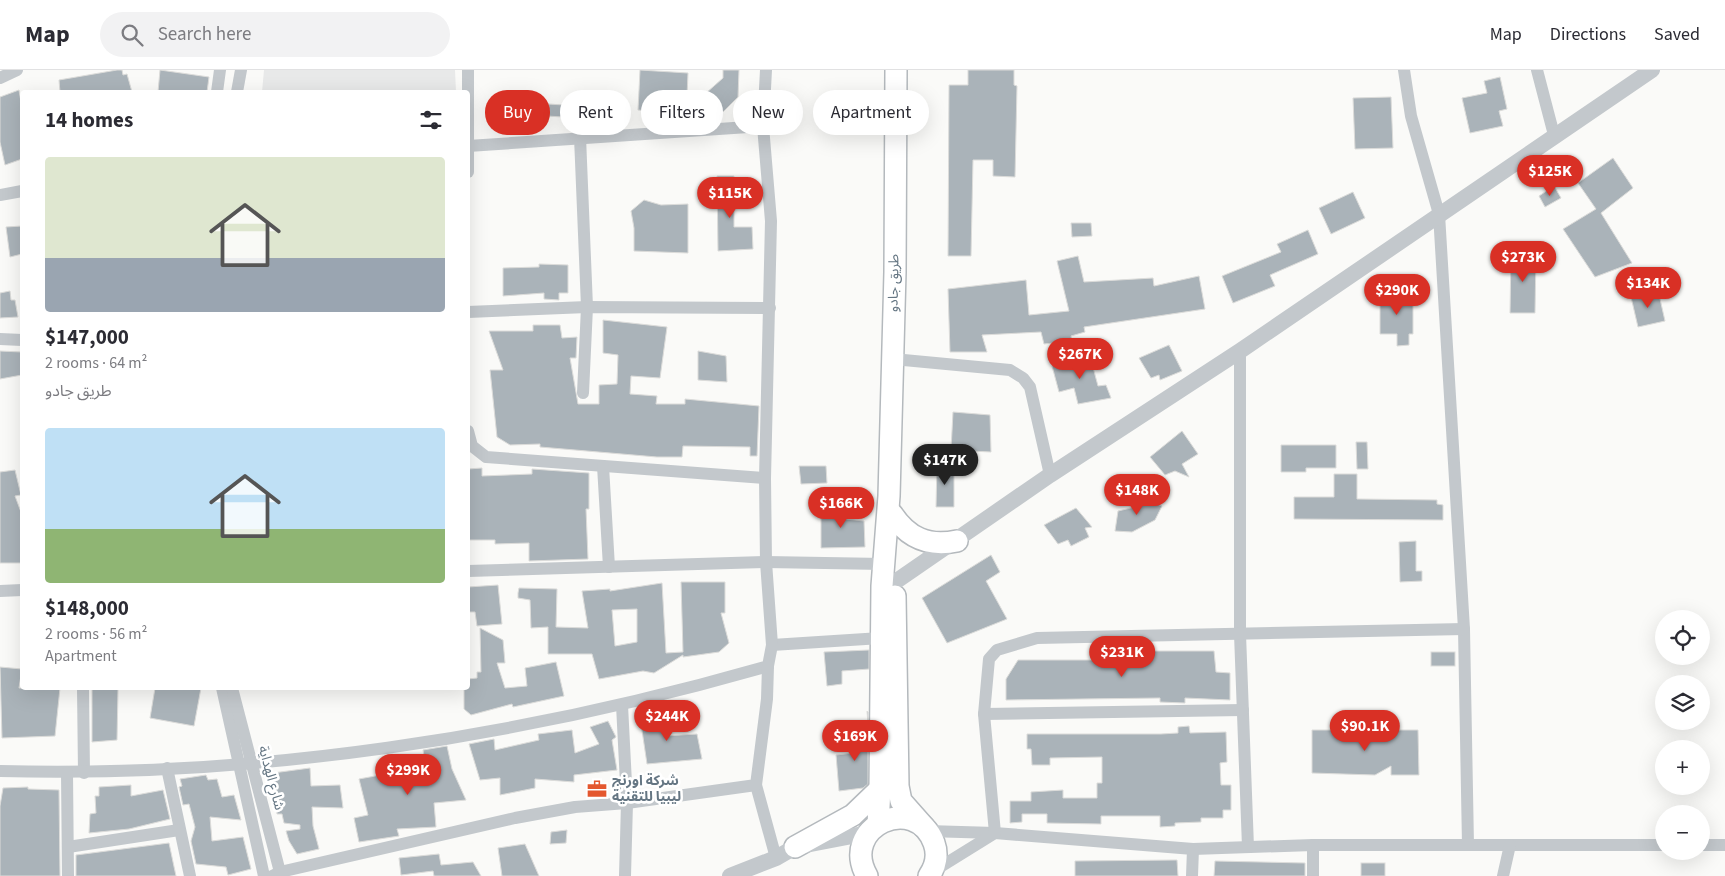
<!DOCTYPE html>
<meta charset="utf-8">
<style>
body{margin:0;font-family:"Source Sans 3","Noto Sans Arabic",sans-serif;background:#f2f2f3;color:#2b2b33;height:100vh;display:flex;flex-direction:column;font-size:19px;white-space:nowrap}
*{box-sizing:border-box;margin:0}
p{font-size:16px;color:#7c7c81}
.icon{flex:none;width:28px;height:28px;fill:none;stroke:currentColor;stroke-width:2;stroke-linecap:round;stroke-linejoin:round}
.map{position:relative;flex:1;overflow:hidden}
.side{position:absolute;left:20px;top:20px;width:450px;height:600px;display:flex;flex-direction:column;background:#fff;border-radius:5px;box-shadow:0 5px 20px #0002}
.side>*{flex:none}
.guide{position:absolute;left:485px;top:20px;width:475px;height:45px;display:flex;gap:10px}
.buttons{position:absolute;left:1655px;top:540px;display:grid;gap:10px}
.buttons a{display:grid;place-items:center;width:55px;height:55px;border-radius:50%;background:#fff;box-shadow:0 5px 20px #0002;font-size:25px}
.price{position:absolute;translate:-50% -42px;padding:0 11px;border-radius:18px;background:#d93025;color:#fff;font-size:16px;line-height:32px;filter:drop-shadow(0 1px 2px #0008)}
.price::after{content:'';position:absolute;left:50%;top:30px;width:15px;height:11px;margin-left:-8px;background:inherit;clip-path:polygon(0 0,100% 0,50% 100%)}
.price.selected{background:#222;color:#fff}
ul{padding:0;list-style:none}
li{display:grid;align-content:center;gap:10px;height:265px;padding:0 25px}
li span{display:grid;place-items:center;height:155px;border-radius:5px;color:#555}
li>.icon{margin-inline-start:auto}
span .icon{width:90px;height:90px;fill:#fffc;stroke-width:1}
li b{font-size:21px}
h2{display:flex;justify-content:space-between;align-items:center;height:60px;padding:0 25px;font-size:21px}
.chip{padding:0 18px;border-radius:22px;background:#fff;box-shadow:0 5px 20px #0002;font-size:18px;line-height:45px}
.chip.selected{background:#d93025;color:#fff}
header{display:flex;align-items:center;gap:30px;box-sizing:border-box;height:70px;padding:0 25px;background:#fff;border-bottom:1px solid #e1e1e2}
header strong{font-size:24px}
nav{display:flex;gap:28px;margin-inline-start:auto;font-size:18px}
.search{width:350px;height:45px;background:#f2f2f3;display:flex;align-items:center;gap:12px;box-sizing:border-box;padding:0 18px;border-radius:28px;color:#7c7c81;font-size:19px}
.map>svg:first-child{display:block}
.built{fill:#e8e9e9}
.building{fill:#aab3b9;stroke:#dcdcda;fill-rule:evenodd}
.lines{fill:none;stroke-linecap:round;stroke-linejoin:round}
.trunk-casing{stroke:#b4b9bd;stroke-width:24}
.minor{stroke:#c3c8cc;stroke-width:12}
.tertiary{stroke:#c3c8cc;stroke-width:16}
.trunk{stroke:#fff;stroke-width:21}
.labels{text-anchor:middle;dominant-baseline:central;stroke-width:5;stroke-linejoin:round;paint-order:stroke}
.street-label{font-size:14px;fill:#657683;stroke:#fff}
.poi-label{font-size:14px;font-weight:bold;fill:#657683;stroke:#fff;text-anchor:start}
</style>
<header>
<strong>Map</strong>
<div class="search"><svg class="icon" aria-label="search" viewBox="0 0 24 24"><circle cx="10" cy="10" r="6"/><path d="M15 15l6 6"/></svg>Search here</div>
<nav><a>Map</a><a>Directions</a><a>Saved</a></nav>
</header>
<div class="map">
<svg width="1725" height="806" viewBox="0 0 1725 806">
<rect width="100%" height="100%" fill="#fafaf8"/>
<!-- built -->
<polygon class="built" points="264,0 455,0 456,22 262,22"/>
<!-- building -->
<g class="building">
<polygon points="117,0 122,0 123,5 127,4 132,22 60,22 59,10"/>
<polygon points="160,0 209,7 207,22 158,22"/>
<polygon points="640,0 688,3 687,26 668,42 638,40"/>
<polygon points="723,0 739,0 738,27 723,42 689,40 689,24 705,24 723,8"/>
<polygon points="968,0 1014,0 1014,15 1017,16 1015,107 993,106 993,90 973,90 971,186 948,186 949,15 968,15"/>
<polygon points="1500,7 1507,39 1499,41 1503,56 1470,63 1462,28 1487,23 1484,11"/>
<polygon points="19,20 22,38 22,89 5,95 0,72 0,27"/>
<polygon points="1391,27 1393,78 1355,79 1353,28"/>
<polygon points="548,34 580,36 579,48 547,46"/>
<polygon points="1613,88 1633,118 1601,143 1632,193 1595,207 1563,159 1596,139 1578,113"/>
<polygon points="717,106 734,106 734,157 752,157 753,179 718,181"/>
<polygon points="1554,116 1561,128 1545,137 1539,126"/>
<polygon points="1353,122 1365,148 1331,164 1319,138"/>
<polygon points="644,130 661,135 688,134 688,183 634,181 634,158 631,141"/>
<polygon points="1071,153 1091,153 1092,166 1072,167"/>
<polygon points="22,156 22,184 10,187 6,157"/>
<polygon points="1308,160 1318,184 1270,205 1275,216 1233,233 1222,206 1281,182 1277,174"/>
<polygon points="1511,182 1536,183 1535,243 1510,243"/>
<polygon points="1078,186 1084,212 1153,208 1154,216 1199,206 1205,239 1084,257 1085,262 1071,266 1072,271 1044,274 1041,262 982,265 987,282 950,282 948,219 1026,210 1029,245 1069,241 1057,191"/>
<polygon points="539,194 568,195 568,223 559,223 559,230 544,229 544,223 503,226 503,198 539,197"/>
<polygon points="1658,220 1665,251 1638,257 1631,227"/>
<polygon points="10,221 11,230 15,230 18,247 0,248 0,223"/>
<polygon points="1380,222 1413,223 1413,264 1409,264 1409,275 1397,276 1397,264 1380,264"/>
<polygon points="603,250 667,257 660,308 631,306 630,324 657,326 656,334 685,334 685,329 759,336 757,386 750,386 750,377 683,376 682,387 657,387 540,377 540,374 510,375 497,367 490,300 503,300 489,261 533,261 533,255 560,255 562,268 577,267 576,288 570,288 578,334 599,334 599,315 617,314 618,285 603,283"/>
<polygon points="1169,275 1182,301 1160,310 1159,305 1151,308 1139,288"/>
<polygon points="0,281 22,282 22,305 0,309"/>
<polygon points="698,281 726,286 727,312 698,310"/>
<polygon points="1090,286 1098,316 1106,315 1111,328 1078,334 1074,318 1059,322 1052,296"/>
<polygon points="953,342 990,345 991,382 951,380"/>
<polygon points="1182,361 1198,384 1182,394 1189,407 1175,401 1165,405 1150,387"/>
<polygon points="1356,372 1367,372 1368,399 1357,399"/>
<polygon points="1281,375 1336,375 1336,398 1306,398 1306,402 1281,402"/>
<polygon points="937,393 954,396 954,437 936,437"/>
<polygon points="799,396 826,396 827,413 801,414"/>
<polygon points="482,398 482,406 532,404 532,399 589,403 589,439 586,439 588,489 529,491 529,473 495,474 495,470 468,470 468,399"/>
<polygon points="15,400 21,425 15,426 21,442 22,493 0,493 0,402"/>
<polygon points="1334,404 1357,404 1357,429 1437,430 1437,434 1443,435 1443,450 1294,449 1294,427 1334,427"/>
<polygon points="1140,427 1162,436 1155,450 1132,462 1115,461 1118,441 1135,437"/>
<polygon points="845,433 845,449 864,451 865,477 821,478 821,448 824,448 825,434"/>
<polygon points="1076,438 1092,457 1085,458 1089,467 1071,476 1068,470 1058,474 1044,455"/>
<polygon points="1416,471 1416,501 1422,501 1422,511 1400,512 1399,472"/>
<polygon points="991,485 1000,502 986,511 1007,549 947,573 922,528"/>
<path d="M681 512H725V543H721L729 573 719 582 683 587V585L654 603 643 601 599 609 592 584H548V557L531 558 530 530 518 528V523L519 518 557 519 556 557 588 558 582 521 610 519V521L662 513 666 583 683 582ZM637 539V572L615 576 612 540Z"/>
<polygon points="498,515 502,554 477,556 475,542 468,542 468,517"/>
<polygon points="480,558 503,570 505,593 497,593 505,618 527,616 525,598 556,592 564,626 513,637 512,634 471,645 464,639 464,618 468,618 468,609 477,608 477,602 481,602"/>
<polygon points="869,580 869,599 842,601 842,614 827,616 824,582"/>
<polygon points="1105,581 1214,581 1216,602 1230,603 1230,630 1185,628 1185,633 1160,632 1160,628 1006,630 1006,609 1018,590 1105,590"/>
<rect x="1431" y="582" width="24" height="14"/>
<polygon points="0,597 22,599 19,618 60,618 55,666 2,668"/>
<polygon points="92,618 118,619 117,670 92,672"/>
<polygon points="155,618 201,618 194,656 150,648"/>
<polygon points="662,641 665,666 697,664 702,689 647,694 640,647"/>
<polygon points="867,641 868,642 868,714 863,718 839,721 836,685 854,683 851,657 868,654"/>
<polygon points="608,651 616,667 612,670 617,700 574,705 574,712 535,709 535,718 500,725 500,708 480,710 469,674 494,669 495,680 539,670 538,664 572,660 575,683 599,674 590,657"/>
<polygon points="1189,656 1190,663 1226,662 1227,692 1220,693 1221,715 1231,715 1231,740 1223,740 1223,748 1201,748 1201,752 1175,753 1175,756 1160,757 1160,746 1101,746 1101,754 1047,753 1047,744 1022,744 1022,752 1010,753 1010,731 1031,731 1031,722 1063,720 1063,728 1097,728 1097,713 1102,713 1102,687 1050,688 1050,695 1032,695 1031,679 1027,679 1027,664 1161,664 1178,663 1178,657"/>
<polygon points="1312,660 1418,660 1419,705 1391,705 1391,696 1375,705 1312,703"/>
<polygon points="447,676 452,699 466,730 434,733 436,757 397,759 399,766 359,772 354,748 368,745 359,709 402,701 401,689 424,686 423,680"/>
<polygon points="310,698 311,716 340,715 343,738 312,737 313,756 319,779 297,784 289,771 286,761 300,759 300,755 284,753 282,744 277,744 273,703"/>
<polygon points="206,705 208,710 217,709 222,727 234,725 241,750 210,747 212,771 243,767 251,799 228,805 226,797 196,794 191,771 195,757 189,734 183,735 179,717 182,716 180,709"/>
<polygon points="131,715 131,726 163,720 170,749 129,759 89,763 90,744 96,743 95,726 99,726 99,717"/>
<polygon points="28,717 28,719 59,720 60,806 0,806 0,736 3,718"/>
<polygon points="567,760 566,773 550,774 551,762"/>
<polygon points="169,773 176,806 76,806 76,785"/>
<polygon points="525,774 539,806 502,806 498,778"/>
<polygon points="439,784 441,795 473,792 481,806 434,806 433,801 401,805 399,788"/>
<polygon points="1177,790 1178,806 1075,806 1075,791"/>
<polygon points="1215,791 1305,793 1305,806 1214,806"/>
<rect x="1361" y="793" width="24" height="13"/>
</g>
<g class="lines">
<defs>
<g id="trunk">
<path d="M892 444C908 468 928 477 957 471"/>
<polyline points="895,526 898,716 901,731 924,757"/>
<polyline points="878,754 880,719 882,516 889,426 895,202 896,0"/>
<polyline points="795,777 853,745 880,719"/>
<path d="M867 806C839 757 915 722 934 773 938 784 936 796 929 806"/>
</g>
</defs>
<!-- trunk casing -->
<use href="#trunk" class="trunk-casing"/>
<!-- minor -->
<g class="minor">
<polyline points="1404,0 1411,46 1439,144 1464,559 1468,775"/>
<polyline points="1537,0 1554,65"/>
<polyline points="0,8 17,0"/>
<polyline points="217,22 220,0"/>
<polyline points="237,22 241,0"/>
<polyline points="580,67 587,237 583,323"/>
<polyline points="468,76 763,56"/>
<polyline points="468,102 468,0"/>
<polyline points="0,125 22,121"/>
<polyline points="468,242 587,237 770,238"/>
<polyline points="0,269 22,270"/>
<polyline points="1240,281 1240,564 1248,777"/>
<polyline points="893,289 1010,300 1023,308 1030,317 1050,405"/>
<polyline points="468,361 472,376 486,387 765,408"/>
<polyline points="603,396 609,497"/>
<polyline points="468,501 766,492 884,494"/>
<polyline points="0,521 22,520"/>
<polyline points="772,575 881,568"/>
<polyline points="83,618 84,703"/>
<polyline points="222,618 264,806"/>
<polyline points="232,618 281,806"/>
<polyline points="622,635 627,733 625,806"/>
<polyline points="984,644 1243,640"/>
<polyline points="167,698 190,806"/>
<path d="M0 701C257 708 521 667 768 596L772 575 766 492 765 408 771 151 763 56 766 0"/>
<polyline points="67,703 68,806"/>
<polyline points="756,715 776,788"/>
<polyline points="927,761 995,763 1193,779 1313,775 1664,775"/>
<polyline points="995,763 984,644 989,589 997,580 1037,568 1464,559"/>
<polyline points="1701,775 1725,775"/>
<polyline points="68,777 179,760"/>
<polyline points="932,802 995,763"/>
<polyline points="272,806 280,802 515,748 575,737 627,733 756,715 767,629 768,596"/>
<polyline points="1192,806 1193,779"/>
<polyline points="1313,806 1313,775"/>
<polyline points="1503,806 1510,775"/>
</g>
<!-- tertiary -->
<g class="tertiary">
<polyline points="882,516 895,512 1050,405 1240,281 1652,0"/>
<polyline points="730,806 776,788 795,777 868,763"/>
</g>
<!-- trunk -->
<use href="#trunk" class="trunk"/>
</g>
<!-- icons -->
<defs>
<symbol id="office-bare" viewBox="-9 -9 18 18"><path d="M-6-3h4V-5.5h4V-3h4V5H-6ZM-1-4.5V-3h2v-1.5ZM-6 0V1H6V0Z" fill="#e4572e" stroke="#fff" stroke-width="2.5" paint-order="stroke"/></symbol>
</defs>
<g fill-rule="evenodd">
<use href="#office-bare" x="583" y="705" width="28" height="28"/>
</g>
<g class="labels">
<!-- street labels -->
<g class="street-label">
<text transform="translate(894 213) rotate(-89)">طريق جادو</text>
<text transform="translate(271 708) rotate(75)">شارع الهداية</text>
</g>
<!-- poi labels -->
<g class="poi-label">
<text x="612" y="711">شركة اورنج<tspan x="612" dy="16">ليبيا للتقنية</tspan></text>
</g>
</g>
</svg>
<div class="buttons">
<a><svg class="icon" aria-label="locate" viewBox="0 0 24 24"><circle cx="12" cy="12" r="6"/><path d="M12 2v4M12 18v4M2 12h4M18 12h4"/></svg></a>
<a><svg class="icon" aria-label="layers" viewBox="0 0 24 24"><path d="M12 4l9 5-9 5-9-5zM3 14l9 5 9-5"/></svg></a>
<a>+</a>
<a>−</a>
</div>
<b class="price" style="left:1550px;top:127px">$125K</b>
<b class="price" style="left:730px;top:149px">$115K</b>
<b class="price" style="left:1523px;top:213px">$273K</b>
<b class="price" style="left:1648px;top:239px">$134K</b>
<b class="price" style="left:1397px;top:246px">$290K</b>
<b class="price" style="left:1080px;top:310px">$267K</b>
<b class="price selected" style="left:945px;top:416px">$147K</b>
<b class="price" style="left:1137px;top:446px">$148K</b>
<b class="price" style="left:841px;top:459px">$166K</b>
<b class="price" style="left:1122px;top:608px">$231K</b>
<b class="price" style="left:667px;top:672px">$244K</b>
<b class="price" style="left:1365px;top:682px">$90.1K</b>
<b class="price" style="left:855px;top:692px">$169K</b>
<b class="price" style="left:408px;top:726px">$299K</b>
<div class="guide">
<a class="chip selected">Buy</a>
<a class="chip">Rent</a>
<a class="chip">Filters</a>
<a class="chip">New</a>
<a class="chip">Apartment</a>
</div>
<section class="side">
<h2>14 homes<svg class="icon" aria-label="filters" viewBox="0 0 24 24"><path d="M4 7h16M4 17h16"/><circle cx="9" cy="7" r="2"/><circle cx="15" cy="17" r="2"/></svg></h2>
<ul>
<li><span style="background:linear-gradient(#dfe7d0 65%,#9aa5b1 0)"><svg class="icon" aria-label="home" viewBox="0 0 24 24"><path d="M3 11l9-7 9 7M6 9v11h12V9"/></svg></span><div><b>$147,000</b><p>2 rooms · 64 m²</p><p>طريق جادو</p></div></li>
<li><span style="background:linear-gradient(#bfe0f5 65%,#8fb573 0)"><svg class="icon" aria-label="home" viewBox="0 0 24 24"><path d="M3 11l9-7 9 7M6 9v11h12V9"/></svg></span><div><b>$148,000</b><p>2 rooms · 56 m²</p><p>Apartment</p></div></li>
</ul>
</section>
</div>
